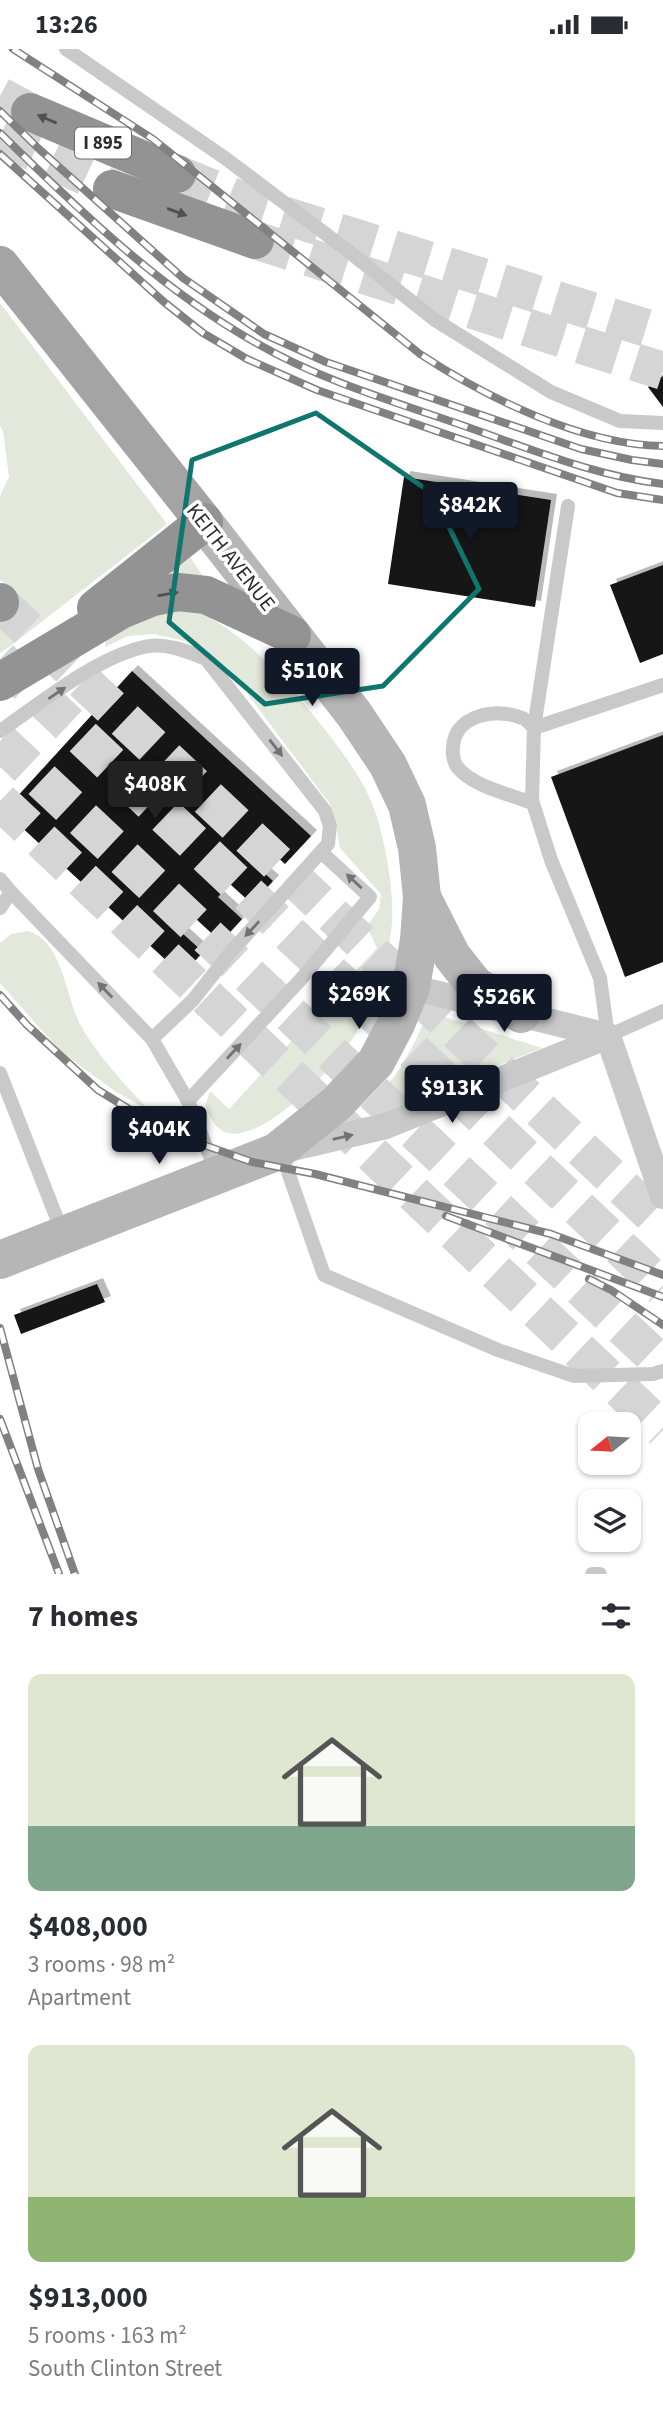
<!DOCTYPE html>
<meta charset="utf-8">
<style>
body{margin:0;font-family:"Source Sans 3",sans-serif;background:#f2f2f3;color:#2b2b33;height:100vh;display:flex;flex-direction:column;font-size:26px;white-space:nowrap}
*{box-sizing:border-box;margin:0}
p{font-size:23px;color:#7c7c81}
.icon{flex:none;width:38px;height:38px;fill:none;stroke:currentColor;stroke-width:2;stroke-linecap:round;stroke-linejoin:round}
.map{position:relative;height:1525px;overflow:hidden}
.sheet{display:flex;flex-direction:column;background:#fff;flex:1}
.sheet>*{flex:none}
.needle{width:46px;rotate:252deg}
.tools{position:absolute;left:578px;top:1363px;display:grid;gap:14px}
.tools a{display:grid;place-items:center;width:63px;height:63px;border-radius:14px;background:#fff;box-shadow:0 2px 5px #0004;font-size:35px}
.price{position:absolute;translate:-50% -60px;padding:0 16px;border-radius:7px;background:#111827;color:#fff;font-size:23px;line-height:46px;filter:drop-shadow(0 2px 4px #0008)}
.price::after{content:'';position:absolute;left:50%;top:42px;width:21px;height:16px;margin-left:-10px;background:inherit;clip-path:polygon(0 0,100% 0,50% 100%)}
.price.current{background:#222;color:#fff}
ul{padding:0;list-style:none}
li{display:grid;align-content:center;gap:14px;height:371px;padding:0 28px}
li span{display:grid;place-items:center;height:217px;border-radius:14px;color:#555}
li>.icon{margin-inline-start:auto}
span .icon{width:126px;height:126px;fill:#fffc;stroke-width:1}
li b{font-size:30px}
h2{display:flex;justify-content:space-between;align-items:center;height:84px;padding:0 28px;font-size:30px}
.status{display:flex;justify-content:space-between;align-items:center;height:49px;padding:0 35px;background:#fff;direction:ltr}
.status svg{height:19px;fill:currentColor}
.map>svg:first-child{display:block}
.green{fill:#e2e8db}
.building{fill:#131313;filter:url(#shadow)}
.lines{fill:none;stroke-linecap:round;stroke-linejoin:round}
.highway-tunnel{stroke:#d5d5d5;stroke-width:38;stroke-dasharray:38 19;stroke-linecap:butt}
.lane{stroke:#c9c9c9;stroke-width:14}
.street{stroke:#c9c9c9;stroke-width:26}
.secondary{stroke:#b6b6b6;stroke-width:38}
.primary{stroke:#a4a4a4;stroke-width:38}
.highway{stroke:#939393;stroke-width:38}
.rail-casing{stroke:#818181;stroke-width:8}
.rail{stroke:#fff;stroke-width:5;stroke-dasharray:16;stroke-linecap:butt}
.oneway{fill:#505050}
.oneway2{fill:#737373}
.marked{fill:none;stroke:#0f766e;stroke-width:5;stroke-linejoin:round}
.labels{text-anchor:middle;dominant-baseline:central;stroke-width:7;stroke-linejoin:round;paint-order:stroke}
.shield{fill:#fff;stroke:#6b6b6b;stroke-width:2}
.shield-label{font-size:19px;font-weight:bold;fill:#2c2c2c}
.street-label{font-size:21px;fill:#2c2c2c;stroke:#fff}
</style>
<div class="status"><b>13:26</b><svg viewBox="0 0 49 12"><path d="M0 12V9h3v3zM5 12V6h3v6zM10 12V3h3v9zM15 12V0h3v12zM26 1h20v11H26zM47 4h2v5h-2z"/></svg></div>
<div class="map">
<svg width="663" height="1525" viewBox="0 0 663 1525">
<defs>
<filter id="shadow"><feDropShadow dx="6" dy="-6" stdDeviation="0" flood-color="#0004"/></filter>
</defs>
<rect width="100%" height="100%" fill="#fff"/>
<!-- green -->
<g class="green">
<polygon points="0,254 167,475 12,596 0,604 0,554 12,540 0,531 0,447 9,428 3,382 0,377"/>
<polygon points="190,508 207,533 161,531"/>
<path d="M180 558C188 560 198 562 205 566 246 588 281 626 310 662 336 695 364 727 377 768 386 798 394 842 392 873 391 890 386 909 382 925 377 942 368 963 359 979 343 1010 267 1093 228 1084 215 1081 210 1068 205 1057L210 1042 229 1060 377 899 367 878 379 860 381 845 340 799 335 770 330 755 229 620 194 594 154 585 128 587 105 598 106 587 160 562Z"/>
<path d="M28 882C62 892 65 944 79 973 94 1003 126 1037 150 1062L115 1042 61 1003 0 934V894L11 885Z"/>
<path d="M427 964 435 965 542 999 382 1063 374 1059C377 1044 391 1033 399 1021 410 1003 420 984 427 964Z"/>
</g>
<!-- building -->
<g class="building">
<polygon points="663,327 663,358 648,338"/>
<polygon points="404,428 551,451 535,558 388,535"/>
<polygon points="663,516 663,605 640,614 610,536"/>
<polygon points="132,622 311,787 285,815 264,796 250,811 273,832 252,855 230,835 218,848 242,870 221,893 195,869 181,883 203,903 182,926 4,762"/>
<polygon points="663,686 663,913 625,928 551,728"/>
<polygon points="97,1235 105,1253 21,1285 14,1266"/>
</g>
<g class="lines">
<!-- highway-tunnel -->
<g class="highway-tunnel">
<polyline points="0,47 30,63"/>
<polyline points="0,87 112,140"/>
<polyline points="177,125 263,160 663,284"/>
<polyline points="255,191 663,322"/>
<polyline points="0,554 663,1176"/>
<polyline points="0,610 663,1239"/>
<polyline points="0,692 663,1316"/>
<polyline points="0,752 663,1381"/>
</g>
<!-- lane -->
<g class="lane">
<polyline points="66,0 225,109 343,198 435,271 551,343 620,372 663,374"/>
<polyline points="568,457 534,679 532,751 551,811 600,929 608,987 663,962"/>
<path d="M0 682C41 654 95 609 144 598 164 593 187 602 206 610L325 762 330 777 328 795 230 904 193 951 152 990"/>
<path d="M532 754C510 745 474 738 458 719 454 715 452 704 453 699 454 666 496 658 522 669 526 670 531 676 534 679L663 636"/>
<polyline points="0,830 11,843 0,859"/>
<polyline points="11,843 152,990 188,1052 217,1125"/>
<polyline points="0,1024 63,1185"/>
<polyline points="188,1052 302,929 370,848 321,803"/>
<polyline points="277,1104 287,1120 324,1226 498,1301 574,1327 653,1325 663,1322"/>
<polyline points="592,1525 600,1525"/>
</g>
<!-- street -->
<g class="street">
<polyline points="411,938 608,987"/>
<polyline points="608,987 663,1147"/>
<polyline points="284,1101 386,1077 608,987"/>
</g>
<!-- secondary -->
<g class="secondary">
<polyline points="422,848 452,907 475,936 521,965"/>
<polyline points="0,1211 276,1103 336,1055 376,1013 396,975 411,938 419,891 422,848 417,799 407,756 388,716 354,665 204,473"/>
</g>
<!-- primary -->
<polyline class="primary" points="0,216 204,473"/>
<!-- highway -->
<g class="highway">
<polyline points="30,63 177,125"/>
<polyline points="112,140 255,191"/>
<polyline points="0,553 0,554"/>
<polyline points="96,559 204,473"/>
<polyline points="0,633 121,561 153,548 178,543 206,546 292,586"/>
</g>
<defs>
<g id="rail">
<path d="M13 0 153 90 420 305C487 349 582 396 663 397"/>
<polyline points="0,62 39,100 183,229 264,285 326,313 581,400 632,411 663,415"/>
<path d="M0 84C79 161 161 241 258 295 324 333 399 354 470 379 533 401 596 427 663 435"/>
<polyline points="0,105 164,253 203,284 247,310 317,341 617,444 663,451"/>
<polyline points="0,946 27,976 98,1041 137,1065 190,1091 252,1113 315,1125 551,1185 663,1226"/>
<polyline points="446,1167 663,1248"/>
<polyline points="589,1230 611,1241 663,1276"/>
<polyline points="0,1279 38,1420 75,1525"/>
<polyline points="0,1370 59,1525"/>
</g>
</defs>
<!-- rail casing -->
<use href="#rail" class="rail-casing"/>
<!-- rail -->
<use href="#rail" class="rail"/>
</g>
<!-- one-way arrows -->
<defs><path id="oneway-solid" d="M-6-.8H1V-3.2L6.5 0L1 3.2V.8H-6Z" transform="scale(1.75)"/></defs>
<g class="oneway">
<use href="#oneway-solid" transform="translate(47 70) rotate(-157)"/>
<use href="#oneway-solid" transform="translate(177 163) rotate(20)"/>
<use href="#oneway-solid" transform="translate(168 545) rotate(-10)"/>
</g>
<g class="oneway2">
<use href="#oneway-solid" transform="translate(57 644) rotate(-34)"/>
<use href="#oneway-solid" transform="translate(276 699) rotate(52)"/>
<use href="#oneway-solid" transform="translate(354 832) rotate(-137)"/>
<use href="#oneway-solid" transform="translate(252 880) rotate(133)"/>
<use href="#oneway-solid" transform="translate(105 941) rotate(-134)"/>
<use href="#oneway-solid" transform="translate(234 1002) rotate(-47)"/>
<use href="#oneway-solid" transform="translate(343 1088) rotate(-13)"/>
</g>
<!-- marked area -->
<path class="marked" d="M316 364 433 445 479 540 383 637 265 655 169 573 192 411Z"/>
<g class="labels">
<!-- shield labels -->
<rect class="shield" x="75" y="78.5" width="56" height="31" rx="5"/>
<g class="shield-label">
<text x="103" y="94">I 895</text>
</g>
<!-- street labels -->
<g class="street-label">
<text transform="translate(231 508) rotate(52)">KEITH AVENUE</text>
</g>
</g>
</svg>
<div class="tools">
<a><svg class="needle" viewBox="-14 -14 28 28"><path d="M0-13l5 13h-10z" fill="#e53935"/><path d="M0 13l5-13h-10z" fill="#7c7c81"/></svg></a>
<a><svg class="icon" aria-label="layers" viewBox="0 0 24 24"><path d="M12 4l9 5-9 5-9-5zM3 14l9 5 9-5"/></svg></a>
</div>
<b class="price" style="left:470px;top:493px">$842K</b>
<b class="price" style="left:312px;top:659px">$510K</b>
<b class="price current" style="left:155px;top:772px">$408K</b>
<b class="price" style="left:359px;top:982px">$269K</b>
<b class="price" style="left:504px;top:985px">$526K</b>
<b class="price" style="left:452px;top:1076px">$913K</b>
<b class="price" style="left:159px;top:1117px">$404K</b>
</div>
<section class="sheet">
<h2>7 homes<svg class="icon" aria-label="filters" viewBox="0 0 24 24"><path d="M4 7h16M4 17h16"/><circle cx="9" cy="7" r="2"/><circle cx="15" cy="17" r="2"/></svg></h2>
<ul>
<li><span style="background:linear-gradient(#dfe7d0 70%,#7fa58c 0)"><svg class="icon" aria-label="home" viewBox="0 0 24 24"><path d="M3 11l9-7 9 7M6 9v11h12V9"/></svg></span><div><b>$408,000</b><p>3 rooms · 98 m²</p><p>Apartment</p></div></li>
<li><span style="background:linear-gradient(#dfe7d0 70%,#8fb573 0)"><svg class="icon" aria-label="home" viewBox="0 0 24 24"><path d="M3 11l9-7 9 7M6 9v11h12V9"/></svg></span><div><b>$913,000</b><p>5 rooms · 163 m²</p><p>South Clinton Street</p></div></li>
</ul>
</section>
